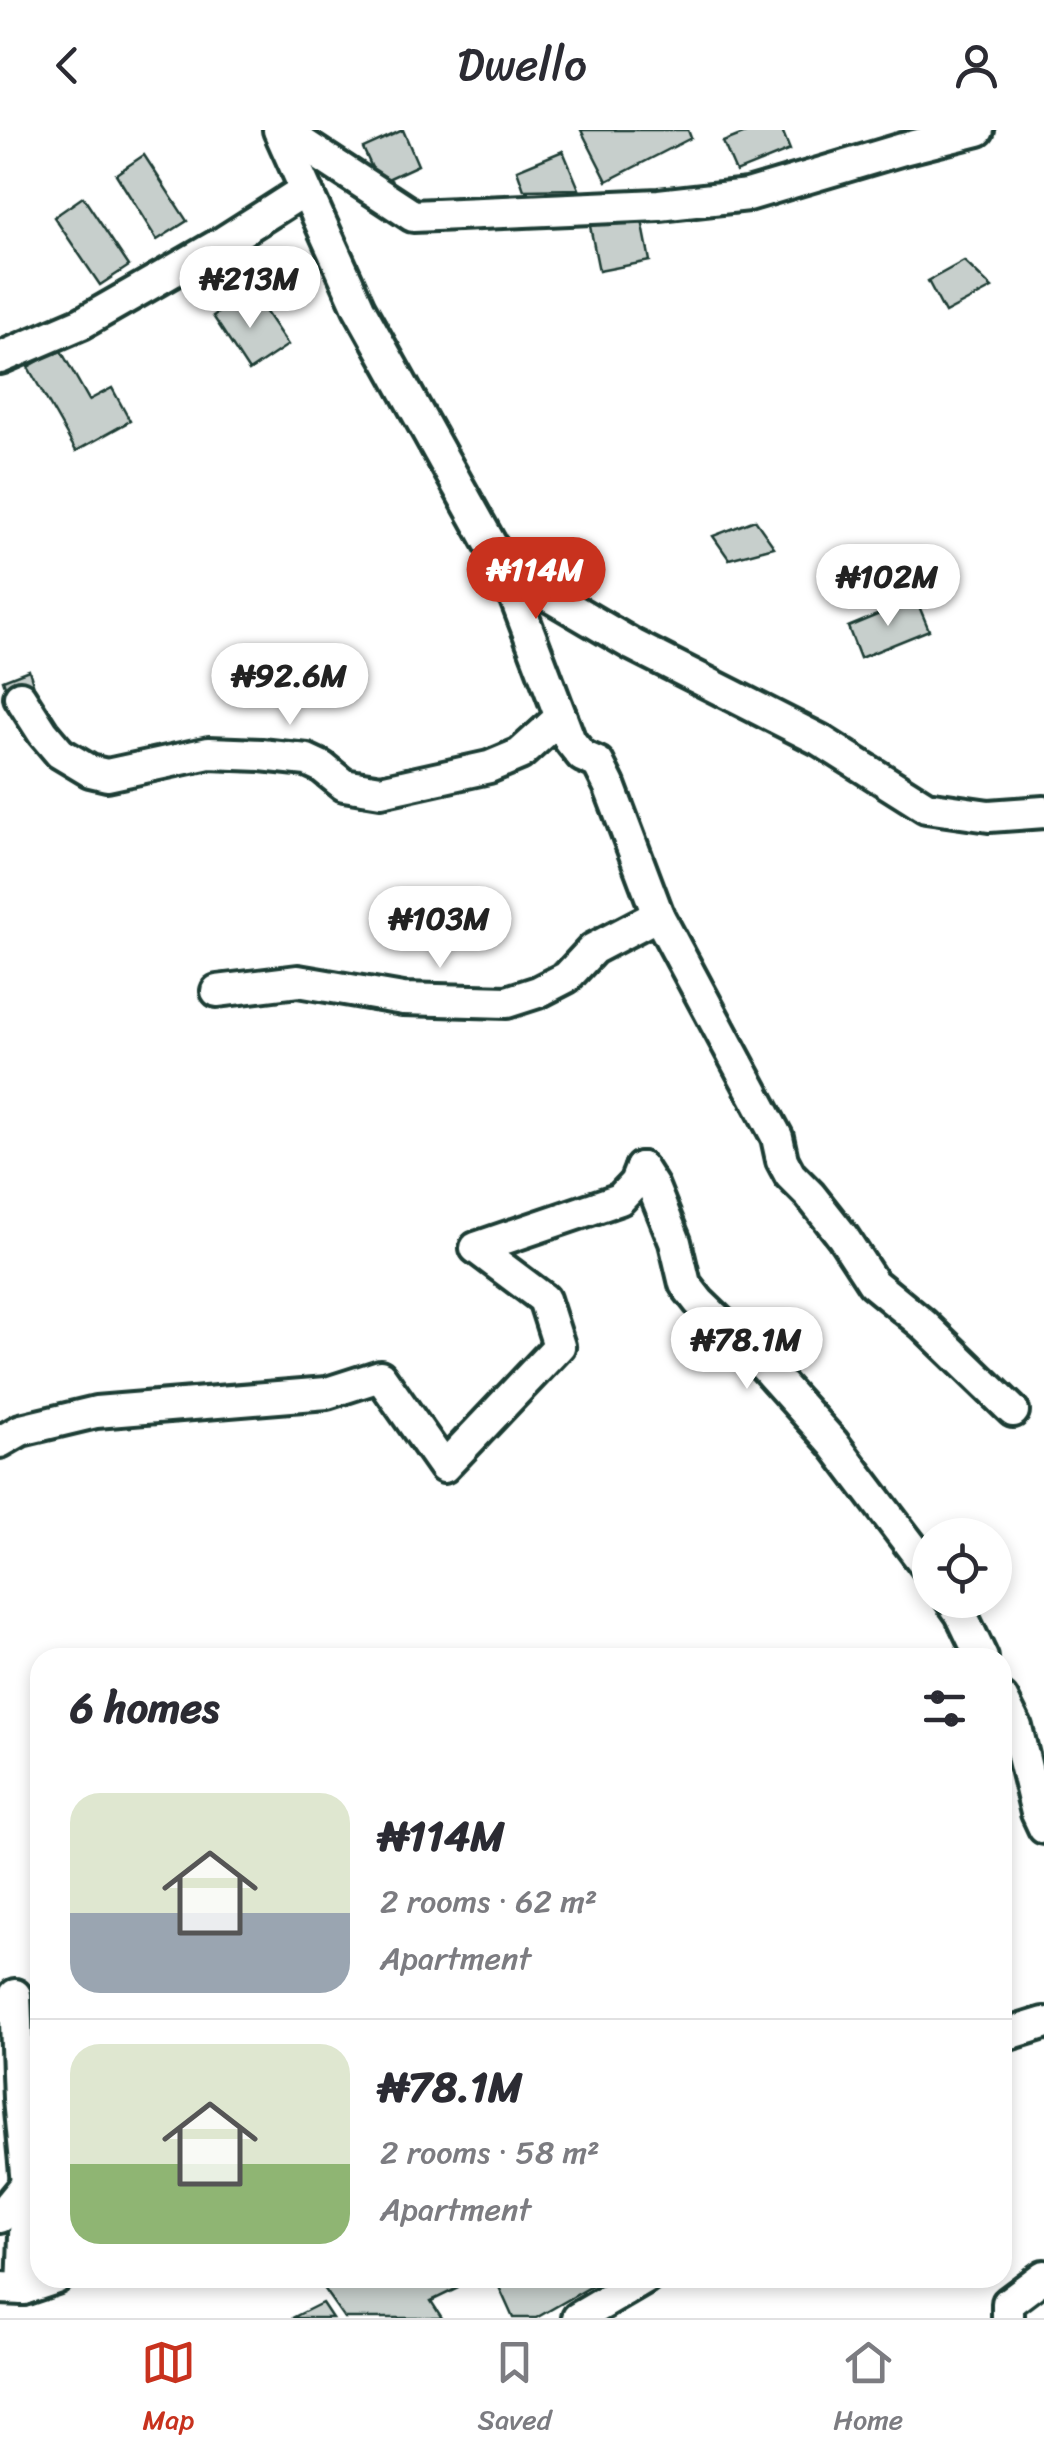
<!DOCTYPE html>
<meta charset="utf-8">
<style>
body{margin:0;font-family:Sriracha,sans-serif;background:#f2f2f3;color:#2b2b33;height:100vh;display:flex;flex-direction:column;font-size:38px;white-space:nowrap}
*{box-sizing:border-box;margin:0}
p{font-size:32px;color:#7c7c81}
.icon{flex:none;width:55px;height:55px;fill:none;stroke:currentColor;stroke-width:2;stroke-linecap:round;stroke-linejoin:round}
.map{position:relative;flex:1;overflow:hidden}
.panel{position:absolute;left:30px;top:1518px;width:982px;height:640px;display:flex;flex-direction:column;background:#fff;border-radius:30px;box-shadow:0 5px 15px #0003}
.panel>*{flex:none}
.controls{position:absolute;left:912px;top:1388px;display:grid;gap:20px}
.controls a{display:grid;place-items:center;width:100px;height:100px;border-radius:50%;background:#fff;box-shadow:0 5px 15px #0003;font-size:50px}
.price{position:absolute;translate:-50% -85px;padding:0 22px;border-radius:35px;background:#fff;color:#222;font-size:32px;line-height:65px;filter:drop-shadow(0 2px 5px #0008)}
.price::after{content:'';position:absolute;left:50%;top:60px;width:30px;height:22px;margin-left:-15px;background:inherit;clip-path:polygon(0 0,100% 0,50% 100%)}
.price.selected{background:#c8321e;color:#fff}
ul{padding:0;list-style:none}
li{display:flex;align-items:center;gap:30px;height:250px;padding:0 40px}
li+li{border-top:2px solid #e1e1e2}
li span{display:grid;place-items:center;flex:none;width:280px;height:200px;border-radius:30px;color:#555}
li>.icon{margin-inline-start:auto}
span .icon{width:120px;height:120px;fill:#fffc;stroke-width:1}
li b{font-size:42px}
h2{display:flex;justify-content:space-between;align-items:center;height:120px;padding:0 40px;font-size:42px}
header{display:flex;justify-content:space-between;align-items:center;height:130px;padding:0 40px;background:#fff;font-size:45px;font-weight:600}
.tab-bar{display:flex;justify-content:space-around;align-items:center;height:140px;border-top:2px solid #e1e1e2;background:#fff;font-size:28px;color:#7c7c81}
.tab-bar a{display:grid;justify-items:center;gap:5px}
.tab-bar .selected{color:#c8321e}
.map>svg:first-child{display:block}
.building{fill:#c7cfcc;stroke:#1f3d34;stroke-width:2.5}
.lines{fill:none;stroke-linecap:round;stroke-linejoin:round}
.street-casing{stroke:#1f3d34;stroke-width:38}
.street{stroke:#fff;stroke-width:30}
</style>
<header><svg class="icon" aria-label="back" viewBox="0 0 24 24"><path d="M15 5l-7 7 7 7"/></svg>Dwello<svg class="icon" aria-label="person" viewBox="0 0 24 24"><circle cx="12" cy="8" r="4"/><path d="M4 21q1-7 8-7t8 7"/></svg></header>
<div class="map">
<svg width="1044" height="2188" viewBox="0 0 1044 2188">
<rect width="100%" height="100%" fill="#fff"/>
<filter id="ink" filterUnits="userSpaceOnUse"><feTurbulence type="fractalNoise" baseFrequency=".01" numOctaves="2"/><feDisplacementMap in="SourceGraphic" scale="20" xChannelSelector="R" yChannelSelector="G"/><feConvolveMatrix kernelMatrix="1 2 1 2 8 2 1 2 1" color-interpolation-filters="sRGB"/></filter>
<g filter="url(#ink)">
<!-- building -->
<g class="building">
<polygon points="403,0 418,35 379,53 363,18"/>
<polygon points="581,0 688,0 691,8 607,51"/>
<polygon points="753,0 782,0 790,20 736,42 723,12"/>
<polygon points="563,21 579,59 524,60 517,40"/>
<polygon points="144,25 187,91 157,110 116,44"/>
<polygon points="83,67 129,136 100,155 54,87"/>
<polygon points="641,85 650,131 599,141 590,96"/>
<polygon points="964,131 992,158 945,183 928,151"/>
<polygon points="251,160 288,215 249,241 213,186"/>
<polygon points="60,219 89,270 112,258 130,291 76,321 28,237"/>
<polygon points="755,390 774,417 729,429 713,406"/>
<polygon points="916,469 929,500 860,528 848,497"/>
<polygon points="29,540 35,560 10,571 3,550"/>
<polygon points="316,2148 455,2148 458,2158 431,2171 442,2188 344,2188"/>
<polygon points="495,2148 606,2148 536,2188 513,2188"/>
<polygon points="322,2173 332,2188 292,2188"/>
</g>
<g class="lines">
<defs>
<g id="street">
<polyline points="279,0 359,178 505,440 633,515 820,610 926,677 989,686 1044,682"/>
<polyline points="282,0 413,86 659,75 748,65 903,19 978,0"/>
<polyline points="0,228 82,193 225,111 305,60"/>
<polyline points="505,440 570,611 582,626 598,633 609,655 658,785 777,1007 782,1030 790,1045 810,1065 843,1107 873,1153 923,1194 1013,1281"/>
<polyline points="20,567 43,603 60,623 90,641 107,645 209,623 261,625 307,630 322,637 344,655 381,661 489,637 520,624 561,587"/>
<polyline points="217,861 298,851 403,869 507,872 538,862 567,847 593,819 658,785"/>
<polyline points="641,1038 653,1057 675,1112 685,1154 699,1172 756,1227 833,1313 930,1441"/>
<polyline points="0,1312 21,1300 96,1282 327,1263 380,1246 444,1337 559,1216 544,1169 476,1118 620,1069 635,1053 641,1038"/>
<polyline points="951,1470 961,1484 982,1528"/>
<polyline points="1002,1569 1016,1597 1037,1683 1044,1698"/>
<polyline points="15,1865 19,1969 27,2054 23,2159"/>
<polyline points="1002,1906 1044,1893"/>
<polyline points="0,2087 27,2054 32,2053"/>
<polyline points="0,2158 23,2159 56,2148"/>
<polyline points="578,2188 646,2148"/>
<polyline points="1008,2188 1008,2173 1044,2146"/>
</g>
</defs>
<!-- street casing -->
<use href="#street" class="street-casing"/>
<!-- street -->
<use href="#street" class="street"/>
</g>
</g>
</svg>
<div class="controls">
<a><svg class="icon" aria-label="locate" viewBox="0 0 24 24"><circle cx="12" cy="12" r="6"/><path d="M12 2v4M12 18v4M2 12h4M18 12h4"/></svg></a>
</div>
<b class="price" style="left:250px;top:201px">₦213M</b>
<b class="price selected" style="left:536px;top:492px">₦114M</b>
<b class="price" style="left:888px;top:499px">₦102M</b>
<b class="price" style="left:290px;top:598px">₦92.6M</b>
<b class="price" style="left:440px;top:841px">₦103M</b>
<b class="price" style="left:747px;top:1262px">₦78.1M</b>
<section class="panel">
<h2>6 homes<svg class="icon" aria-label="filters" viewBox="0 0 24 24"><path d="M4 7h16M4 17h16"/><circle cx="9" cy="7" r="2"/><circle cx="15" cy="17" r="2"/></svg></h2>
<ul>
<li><span style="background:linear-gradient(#dfe7d0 60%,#9aa5b1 0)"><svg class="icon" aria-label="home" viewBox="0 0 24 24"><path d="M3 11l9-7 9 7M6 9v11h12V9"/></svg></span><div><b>₦114M</b><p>2 rooms · 62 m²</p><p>Apartment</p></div></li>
<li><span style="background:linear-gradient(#dfe7d0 60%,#8fb573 0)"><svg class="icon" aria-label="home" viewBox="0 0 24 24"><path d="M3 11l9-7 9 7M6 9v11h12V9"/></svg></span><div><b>₦78.1M</b><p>2 rooms · 58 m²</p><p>Apartment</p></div></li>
</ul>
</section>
</div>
<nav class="tab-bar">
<a class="selected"><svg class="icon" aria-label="map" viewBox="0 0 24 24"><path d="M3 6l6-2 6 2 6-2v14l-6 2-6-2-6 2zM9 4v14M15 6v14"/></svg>Map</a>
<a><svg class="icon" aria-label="saved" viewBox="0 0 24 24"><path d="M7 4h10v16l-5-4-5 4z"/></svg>Saved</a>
<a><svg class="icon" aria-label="home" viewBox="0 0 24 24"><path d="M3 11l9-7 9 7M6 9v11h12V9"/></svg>Home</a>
</nav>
